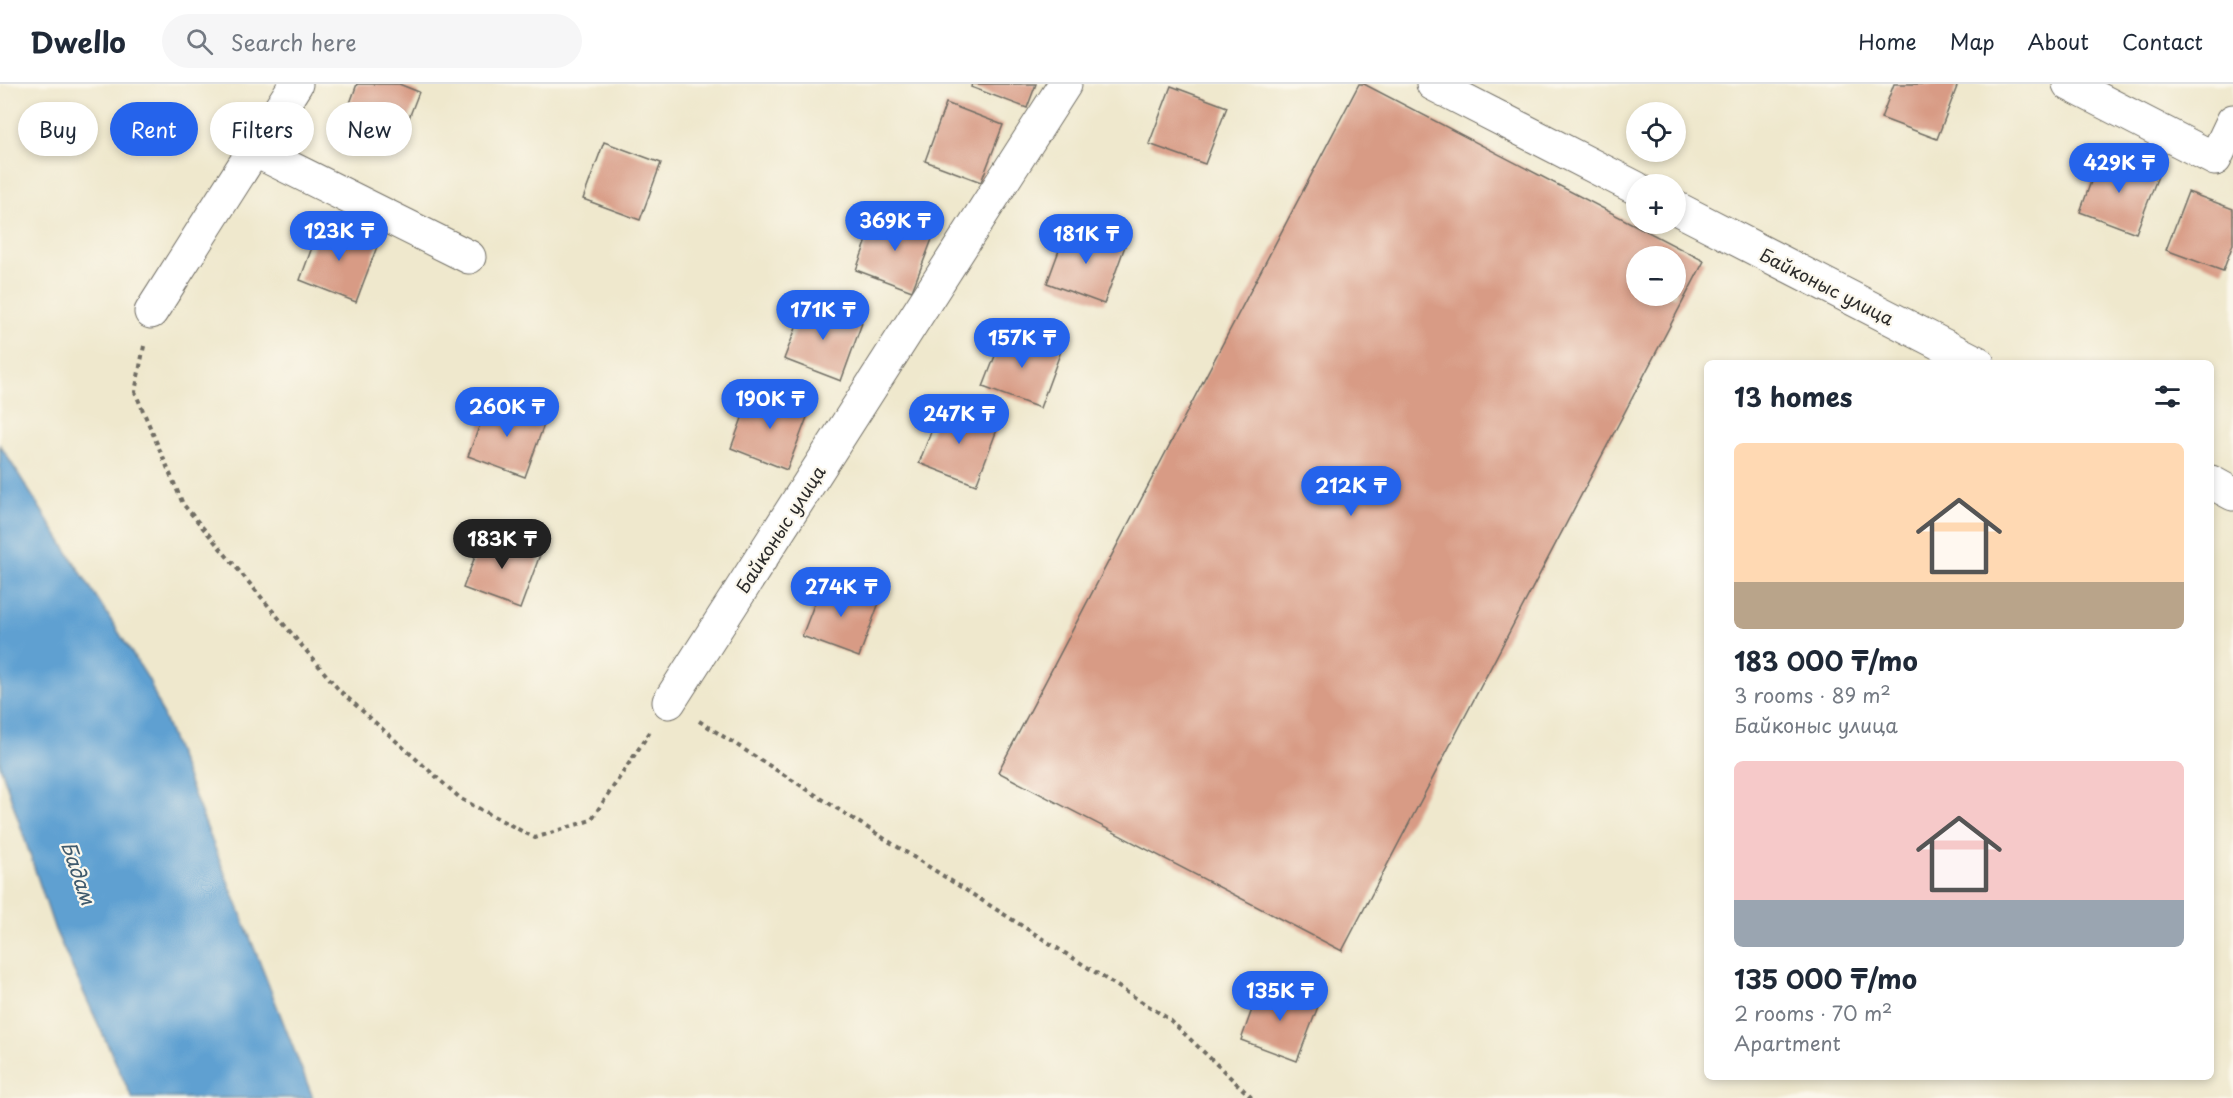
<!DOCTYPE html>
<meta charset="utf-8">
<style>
body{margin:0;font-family:"Playpen Sans",sans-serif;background:#f6f6f7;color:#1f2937;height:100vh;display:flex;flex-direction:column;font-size:22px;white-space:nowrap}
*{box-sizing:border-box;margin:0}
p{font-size:20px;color:#747a83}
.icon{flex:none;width:33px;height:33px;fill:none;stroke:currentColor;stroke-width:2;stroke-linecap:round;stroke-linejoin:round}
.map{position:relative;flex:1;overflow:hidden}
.sheet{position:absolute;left:1704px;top:276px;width:510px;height:720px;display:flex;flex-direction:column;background:#fff;border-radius:9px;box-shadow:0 3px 9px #0003}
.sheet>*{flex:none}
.hud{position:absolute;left:18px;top:18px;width:570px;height:54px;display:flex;gap:12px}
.buttons{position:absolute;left:1626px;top:18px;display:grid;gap:12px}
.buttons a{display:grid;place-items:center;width:60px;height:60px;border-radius:50%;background:#fff;box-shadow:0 3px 9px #0003;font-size:30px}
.price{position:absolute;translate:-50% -51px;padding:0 14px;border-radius:21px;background:#2563eb;color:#fff;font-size:20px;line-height:39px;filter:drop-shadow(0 2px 3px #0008)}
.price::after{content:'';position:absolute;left:50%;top:36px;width:18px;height:14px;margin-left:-9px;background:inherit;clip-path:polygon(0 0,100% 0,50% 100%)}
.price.active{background:#222;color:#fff}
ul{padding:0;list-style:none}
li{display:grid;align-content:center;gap:12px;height:318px;padding:0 30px}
li span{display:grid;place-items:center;height:186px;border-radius:9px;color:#555}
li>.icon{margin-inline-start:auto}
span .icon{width:108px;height:108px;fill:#fffc;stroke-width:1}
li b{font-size:26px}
h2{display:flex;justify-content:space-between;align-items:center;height:72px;padding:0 30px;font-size:26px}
.pill{padding:0 21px;border-radius:27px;background:#fff;box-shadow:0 3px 9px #0003;font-size:21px;line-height:54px}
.pill.active{background:#2563eb;color:#fff}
header{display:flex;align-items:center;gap:36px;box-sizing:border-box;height:84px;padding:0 30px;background:#fff;border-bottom:2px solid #e0e1e3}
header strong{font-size:28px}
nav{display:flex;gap:33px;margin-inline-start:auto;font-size:21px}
.search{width:420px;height:54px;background:#f6f6f7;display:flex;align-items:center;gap:15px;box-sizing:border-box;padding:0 21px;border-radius:33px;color:#747a83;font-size:22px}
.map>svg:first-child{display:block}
.water{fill:#5ea0d1;stroke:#44667e;stroke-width:1.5}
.building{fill:#d89b85;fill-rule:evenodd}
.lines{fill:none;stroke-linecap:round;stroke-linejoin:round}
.minor-casing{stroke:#706d64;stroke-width:35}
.path{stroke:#706d64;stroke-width:4;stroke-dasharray:4.5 4.5;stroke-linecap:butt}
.minor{stroke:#fff;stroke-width:33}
.labels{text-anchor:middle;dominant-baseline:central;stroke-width:4.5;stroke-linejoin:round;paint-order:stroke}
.street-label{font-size:18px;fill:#2b2b2b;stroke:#fbf7ec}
.water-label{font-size:20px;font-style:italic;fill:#3f5a6d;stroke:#fbf7ec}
</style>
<header>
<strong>Dwello</strong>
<div class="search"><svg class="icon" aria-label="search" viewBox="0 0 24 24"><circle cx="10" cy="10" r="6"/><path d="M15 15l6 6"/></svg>Search here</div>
<nav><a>Home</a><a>Map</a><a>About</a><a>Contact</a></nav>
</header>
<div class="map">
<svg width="2233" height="1014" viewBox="0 0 2233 1014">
<rect width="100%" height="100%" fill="#fbf7ec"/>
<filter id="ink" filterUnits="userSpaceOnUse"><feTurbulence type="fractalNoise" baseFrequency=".0167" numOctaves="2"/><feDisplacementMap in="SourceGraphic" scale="12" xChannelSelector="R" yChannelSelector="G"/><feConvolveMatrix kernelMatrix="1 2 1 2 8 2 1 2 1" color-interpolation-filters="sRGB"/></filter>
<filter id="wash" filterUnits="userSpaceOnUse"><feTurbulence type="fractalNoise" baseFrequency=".008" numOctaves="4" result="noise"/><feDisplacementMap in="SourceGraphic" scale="24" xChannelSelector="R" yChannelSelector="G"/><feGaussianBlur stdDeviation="1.35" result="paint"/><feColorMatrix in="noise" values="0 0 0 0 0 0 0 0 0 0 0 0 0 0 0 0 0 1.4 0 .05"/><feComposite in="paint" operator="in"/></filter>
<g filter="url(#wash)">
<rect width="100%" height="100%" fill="#efe8cd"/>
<!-- water -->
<polygon class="water" points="0,361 149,596 313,1014 132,1014 55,846 0,681"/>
<g id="blocks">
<!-- building -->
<g class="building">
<polygon points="357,0 399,0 419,8 397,65 341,44"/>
<polygon points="972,0 1036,0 1027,24 971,3"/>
<path d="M1359 0H1364L1704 177 1342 867 998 688ZM1636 172H1676V212H1636Z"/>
<polygon points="1894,0 1958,0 1937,55 1881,34"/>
<polygon points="1171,2 1227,23 1205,80 1149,60"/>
<polygon points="946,19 1003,41 981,98 925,77"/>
<polygon points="604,58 661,79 640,136 583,115"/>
<polygon points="2101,70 2158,92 2136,149 2080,128"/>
<polygon points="2188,108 2233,125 2233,160 2223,187 2166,166"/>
<polygon points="877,129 934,150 912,207 856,186"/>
<polygon points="321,139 378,160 356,218 300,196"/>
<polygon points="1068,142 1125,162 1104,220 1047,199"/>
<polygon points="806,218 862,239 841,297 784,275"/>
<polygon points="1005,246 1061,267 1040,324 983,303"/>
<polygon points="752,307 809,328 787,386 731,364"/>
<polygon points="490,314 546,335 525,393 468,372"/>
<polygon points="941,322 998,343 976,401 919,379"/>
<polygon points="485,446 541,468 520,525 463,504"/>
<polygon points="824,495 880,516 859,573 802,552"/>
<polygon points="1262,898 1319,920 1297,977 1241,956"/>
</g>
</g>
</g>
<g filter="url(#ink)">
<use href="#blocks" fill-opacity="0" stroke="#706d64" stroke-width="1.5"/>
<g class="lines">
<defs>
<g id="minor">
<polyline points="1433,0 1636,104"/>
<polyline points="2069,0 2215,75 2233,37"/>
<polyline points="254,66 469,173"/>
<polyline points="1676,124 1978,279"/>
<polyline points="151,228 296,0"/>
<polyline points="2211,398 2233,410"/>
<polyline points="669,618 1065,0"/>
</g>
</defs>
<!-- minor casing -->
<use href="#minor" class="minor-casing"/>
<!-- path -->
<g class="path">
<polyline points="144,262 135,308 183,420 339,606 461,715 535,754 591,736 650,648"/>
<polyline points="699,637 1169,935 1252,1014"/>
</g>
<!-- minor -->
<use href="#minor" class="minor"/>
</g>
</g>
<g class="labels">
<!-- street labels -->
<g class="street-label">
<text transform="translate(1827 202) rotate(27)">Байконыс улица</text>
<text transform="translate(780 445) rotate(-57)">Байконыс улица</text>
</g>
<!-- water labels -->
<g class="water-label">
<text transform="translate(79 789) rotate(71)">Бадам</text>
</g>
</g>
</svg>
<div class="buttons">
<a><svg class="icon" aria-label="locate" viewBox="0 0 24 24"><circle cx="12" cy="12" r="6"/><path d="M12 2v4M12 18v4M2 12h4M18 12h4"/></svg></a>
<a>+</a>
<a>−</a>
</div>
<b class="price" style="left:2119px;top:110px">429K ₸</b>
<b class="price" style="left:895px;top:168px">369K ₸</b>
<b class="price" style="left:339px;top:178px">123K ₸</b>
<b class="price" style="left:1086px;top:181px">181K ₸</b>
<b class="price" style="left:823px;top:257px">171K ₸</b>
<b class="price" style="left:1022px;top:285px">157K ₸</b>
<b class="price" style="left:770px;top:346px">190K ₸</b>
<b class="price" style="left:507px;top:354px">260K ₸</b>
<b class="price" style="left:959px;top:361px">247K ₸</b>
<b class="price" style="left:1351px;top:433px">212K ₸</b>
<b class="price active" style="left:502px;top:486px">183K ₸</b>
<b class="price" style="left:841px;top:534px">274K ₸</b>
<b class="price" style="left:1280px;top:938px">135K ₸</b>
<div class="hud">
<a class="pill">Buy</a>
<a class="pill active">Rent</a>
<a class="pill">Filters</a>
<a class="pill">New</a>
</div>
<section class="sheet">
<h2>13 homes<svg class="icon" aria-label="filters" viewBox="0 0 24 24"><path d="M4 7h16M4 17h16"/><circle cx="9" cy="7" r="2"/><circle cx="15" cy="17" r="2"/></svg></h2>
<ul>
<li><span style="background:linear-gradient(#ffd9b3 75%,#b9a48a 0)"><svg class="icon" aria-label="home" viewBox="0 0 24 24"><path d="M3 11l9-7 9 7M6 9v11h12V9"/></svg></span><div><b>183 000 ₸/mo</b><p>3 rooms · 89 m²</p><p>Байконыс улица</p></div></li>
<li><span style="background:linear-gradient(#f6c9c9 75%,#9aa5b1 0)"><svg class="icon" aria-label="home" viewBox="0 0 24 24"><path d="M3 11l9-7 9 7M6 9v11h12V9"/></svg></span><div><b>135 000 ₸/mo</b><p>2 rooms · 70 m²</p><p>Apartment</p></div></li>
</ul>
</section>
</div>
